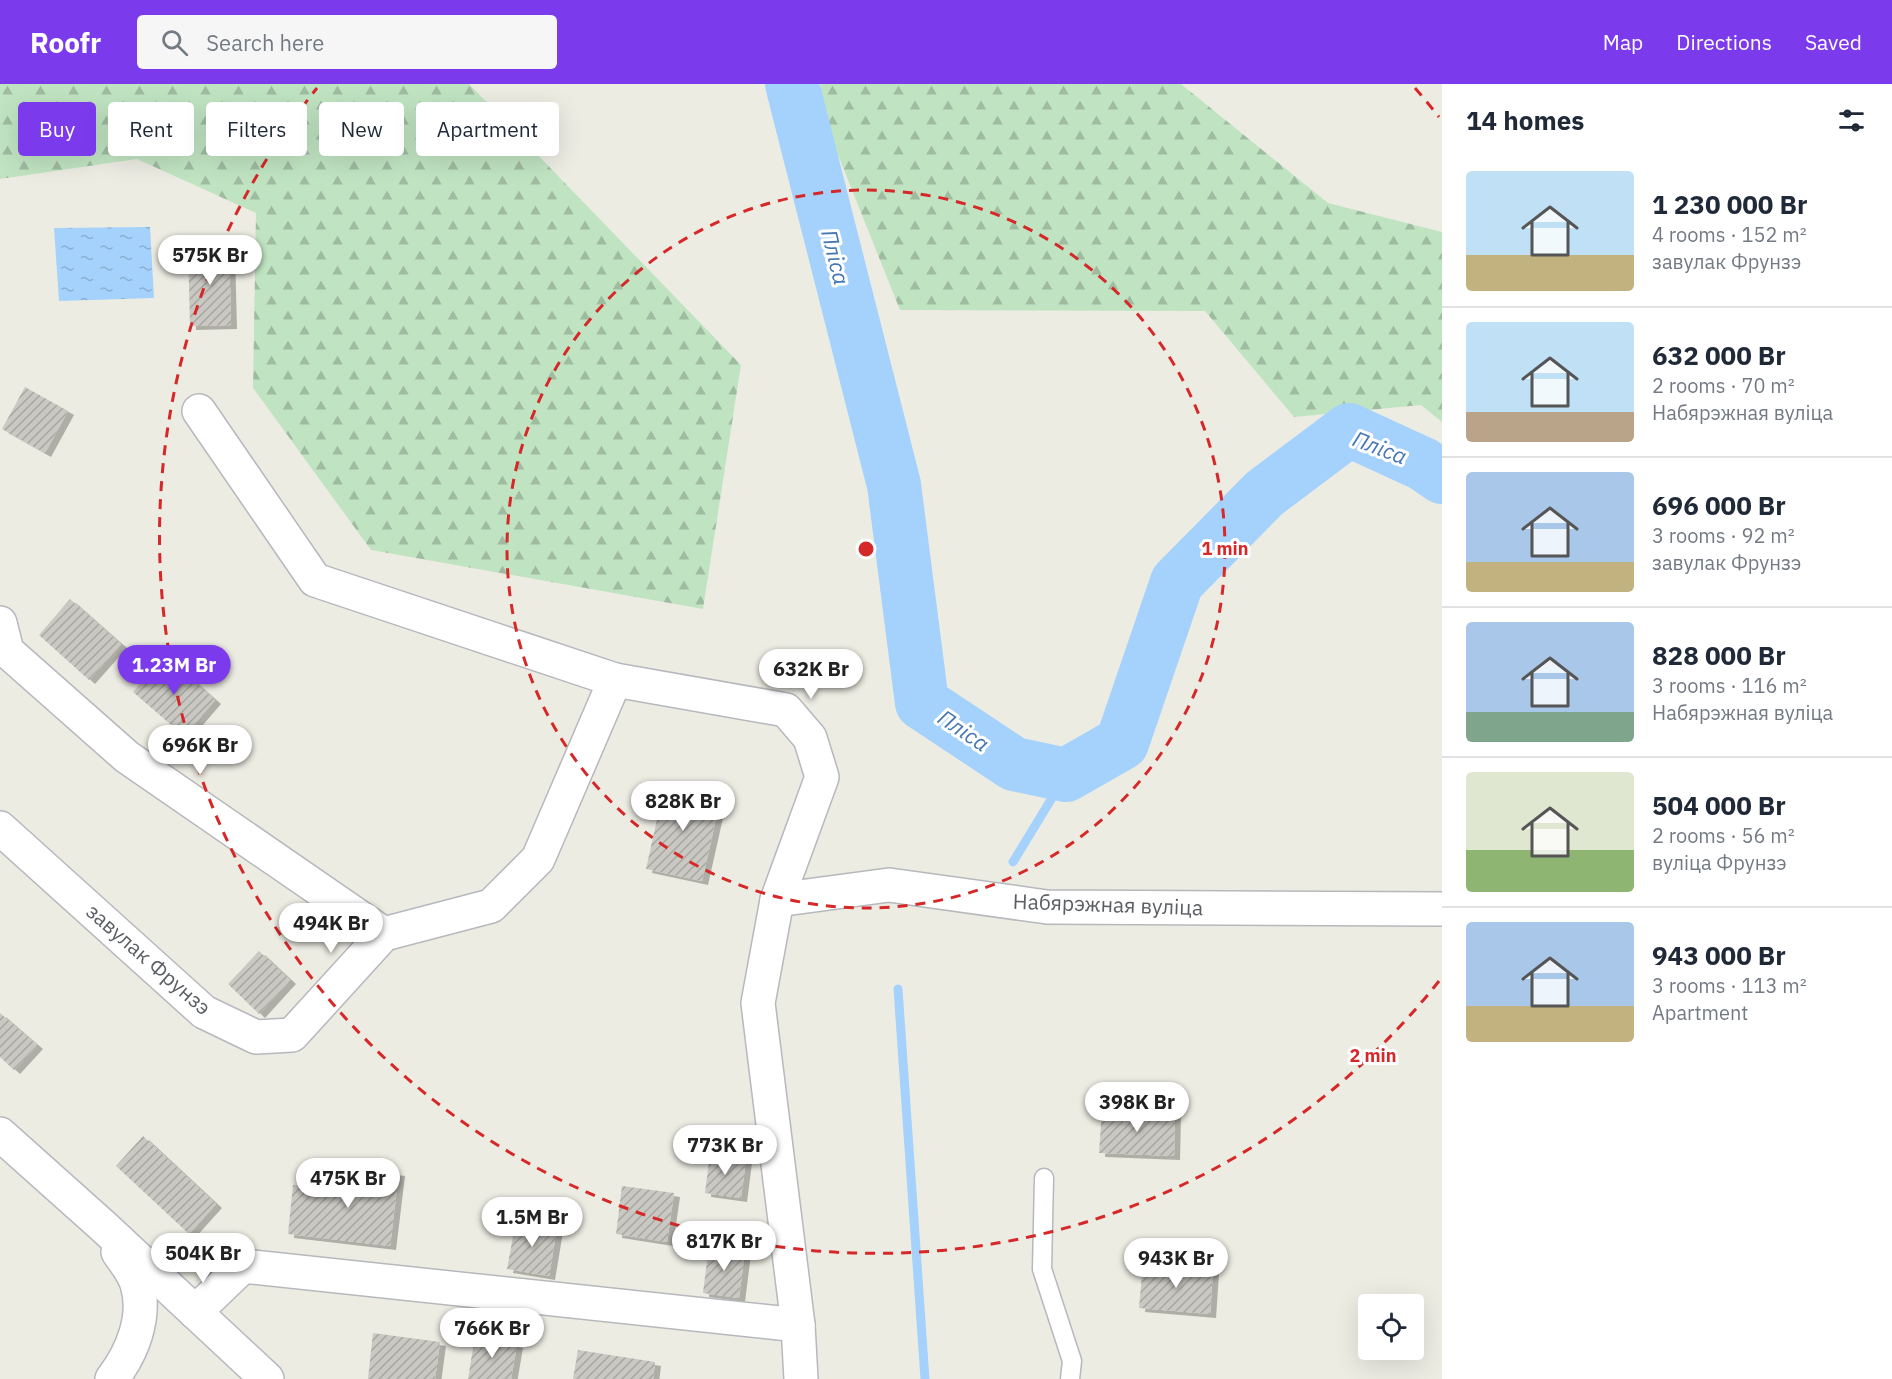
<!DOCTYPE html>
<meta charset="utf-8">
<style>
body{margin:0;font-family:"IBM Plex Sans",sans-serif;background:#f6f6f7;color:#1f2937;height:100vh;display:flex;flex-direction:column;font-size:22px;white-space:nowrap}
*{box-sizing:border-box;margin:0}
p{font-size:20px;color:#747a83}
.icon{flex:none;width:33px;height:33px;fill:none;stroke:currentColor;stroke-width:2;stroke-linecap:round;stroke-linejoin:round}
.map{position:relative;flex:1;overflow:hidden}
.sheet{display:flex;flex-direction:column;background:#fff;width:450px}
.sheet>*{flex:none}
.banner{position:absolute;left:18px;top:18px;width:570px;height:54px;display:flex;gap:12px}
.fabs{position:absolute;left:1358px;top:1210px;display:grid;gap:12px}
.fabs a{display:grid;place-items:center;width:66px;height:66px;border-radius:6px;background:#fff;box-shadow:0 6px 24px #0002;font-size:30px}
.price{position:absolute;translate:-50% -51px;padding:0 14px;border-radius:21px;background:#fff;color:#222;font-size:20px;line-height:39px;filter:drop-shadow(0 2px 3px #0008)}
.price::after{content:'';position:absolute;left:50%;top:36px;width:18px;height:14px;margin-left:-9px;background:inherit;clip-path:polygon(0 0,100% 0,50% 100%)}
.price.on{background:#7c3aed;color:#fff}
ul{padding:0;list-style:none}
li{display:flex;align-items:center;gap:18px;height:150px;padding:0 24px}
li+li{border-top:2px solid #e0e1e3}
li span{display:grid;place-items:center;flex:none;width:168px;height:120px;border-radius:6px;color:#555}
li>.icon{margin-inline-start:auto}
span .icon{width:72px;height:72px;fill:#fffc;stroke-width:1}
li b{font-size:26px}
h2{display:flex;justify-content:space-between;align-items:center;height:72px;padding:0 24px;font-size:26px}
.chip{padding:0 21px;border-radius:6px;background:#fff;box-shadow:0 6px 24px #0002;font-size:21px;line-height:54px}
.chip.on{background:#7c3aed;color:#fff}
header{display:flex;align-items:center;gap:36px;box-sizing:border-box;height:84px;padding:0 30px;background:#7c3aed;color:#fff}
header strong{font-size:28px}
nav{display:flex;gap:33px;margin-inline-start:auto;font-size:21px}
.search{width:420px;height:54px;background:#f6f6f7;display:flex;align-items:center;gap:15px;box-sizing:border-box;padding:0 21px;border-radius:6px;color:#747a83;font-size:22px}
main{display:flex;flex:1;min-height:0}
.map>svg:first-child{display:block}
.forest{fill:url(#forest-firs)}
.water{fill:url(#water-ripples)}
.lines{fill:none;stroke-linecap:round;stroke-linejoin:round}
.stream{stroke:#a5d2fc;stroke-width:9}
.river{stroke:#a5d2fc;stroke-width:54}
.building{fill:url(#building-hatch);filter:url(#shadow)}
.lane-casing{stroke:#b6b8bd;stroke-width:21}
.street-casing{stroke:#b6b8bd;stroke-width:36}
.secondary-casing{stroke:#b7b9bf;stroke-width:36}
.lane{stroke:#fff;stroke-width:18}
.street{stroke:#fff;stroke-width:33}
.secondary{stroke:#fff;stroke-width:33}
.ring{fill:none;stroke:#d62828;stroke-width:3;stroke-dasharray:10 8}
.labels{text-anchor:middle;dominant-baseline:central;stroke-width:6;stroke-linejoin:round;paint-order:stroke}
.street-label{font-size:21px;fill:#5b5e63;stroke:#fff}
.water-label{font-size:22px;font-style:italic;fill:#4577b5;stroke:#fff}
.centre{fill:#d62828;stroke:#fff;stroke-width:3}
.ring-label{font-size:18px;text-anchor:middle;font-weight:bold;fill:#d62828;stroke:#fff;stroke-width:6;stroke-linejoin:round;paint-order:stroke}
</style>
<header>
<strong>Roofr</strong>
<div class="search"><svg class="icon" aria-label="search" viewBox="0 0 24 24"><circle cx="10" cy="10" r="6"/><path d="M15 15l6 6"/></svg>Search here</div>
<nav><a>Map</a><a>Directions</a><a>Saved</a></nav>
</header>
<main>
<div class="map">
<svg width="1442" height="1295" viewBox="0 0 1442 1295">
<defs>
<pattern id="forest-firs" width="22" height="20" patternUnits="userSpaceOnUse" patternTransform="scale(1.5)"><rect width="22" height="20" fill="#c0e4c2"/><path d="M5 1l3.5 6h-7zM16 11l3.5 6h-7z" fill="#9fbca1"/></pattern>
<pattern id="water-ripples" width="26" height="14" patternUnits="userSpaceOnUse" patternTransform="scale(1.5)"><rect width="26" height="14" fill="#a5d2fc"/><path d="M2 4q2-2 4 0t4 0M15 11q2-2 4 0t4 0" fill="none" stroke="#89aed0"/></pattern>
<pattern id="building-hatch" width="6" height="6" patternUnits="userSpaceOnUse" patternTransform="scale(1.5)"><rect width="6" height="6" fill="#cac8c2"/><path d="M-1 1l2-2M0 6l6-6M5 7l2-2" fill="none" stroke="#a7a6a1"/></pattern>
<filter id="shadow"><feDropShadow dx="6" dy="4" stdDeviation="0" flood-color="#0004"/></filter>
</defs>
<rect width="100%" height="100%" fill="#edece3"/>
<!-- forest -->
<g class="forest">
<polygon points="0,0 469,0 741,281 703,525 371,466 253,304 256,129 137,75 0,95"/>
<polygon points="821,0 1181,0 1328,119 1442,148 1442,338 1421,321 1294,333 1205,227 900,226 818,21"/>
</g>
<!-- water -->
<polygon class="water" points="150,143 154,214 59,217 54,144"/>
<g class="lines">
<!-- stream -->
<g class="stream">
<polyline points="1013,778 1066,691"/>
<polyline points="898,905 925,1295"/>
</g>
<!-- river -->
<polyline class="river" points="792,0 894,401 922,619 1014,680 1066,691 1122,659 1177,498 1265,409 1349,346 1423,380 1442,393"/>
</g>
<!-- building -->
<g class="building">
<polygon points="229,163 231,241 190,242 188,164"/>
<polygon points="25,303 68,327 45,369 2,345"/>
<polygon points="70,515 121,560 89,596 39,551"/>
<polygon points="165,571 215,616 184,652 133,608"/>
<polygon points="665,699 721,712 702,797 646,785"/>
<polygon points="259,867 290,896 259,930 228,900"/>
<polygon points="0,929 37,961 14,986 0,973"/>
<polygon points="1102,1026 1175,1029 1174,1072 1099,1069"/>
<polygon points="143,1052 216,1120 189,1150 116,1082"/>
<polygon points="710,1069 746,1075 741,1114 705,1109"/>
<polygon points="352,1082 399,1088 390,1162 288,1150 293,1101 348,1107"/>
<polygon points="622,1102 674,1109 667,1158 616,1150"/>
<polygon points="516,1136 557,1144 549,1192 507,1185"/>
<polygon points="709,1161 745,1166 739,1214 703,1209"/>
<polygon points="1143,1180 1213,1186 1210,1230 1139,1224"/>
<polygon points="373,1249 440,1258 435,1295 368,1295"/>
<polygon points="475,1252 517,1260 511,1295 468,1295"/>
<polygon points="578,1266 655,1278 653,1295 573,1295"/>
</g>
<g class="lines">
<defs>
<polyline id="lane" points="1044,1094 1042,1185 1072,1277 1070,1295"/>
<g id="street">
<polyline points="199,327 315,496 615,596 786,626 810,654 822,693 777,816 758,919 798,1241 801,1295"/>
<polyline points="0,539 7,567 127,673 384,850"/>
<polyline points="0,744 204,928 256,953 292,951 384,850 491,822 538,775 615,596"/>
<polyline points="777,816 889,801 1047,823 1442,825"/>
<polyline points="195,1228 243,1182 798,1241"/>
</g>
<g id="secondary">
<polyline points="0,1050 104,1143 267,1295"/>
<path d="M112 1295C132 1269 147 1233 137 1200 134 1189 124 1177 118 1168"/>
</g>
</defs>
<!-- lane casing -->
<use href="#lane" class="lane-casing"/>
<!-- street casing -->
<use href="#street" class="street-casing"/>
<!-- secondary casing -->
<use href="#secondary" class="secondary-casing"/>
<!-- lane -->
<use href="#lane" class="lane"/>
<!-- street -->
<use href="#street" class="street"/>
<!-- secondary -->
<use href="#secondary" class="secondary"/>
</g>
<!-- distance rings -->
<g class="ring">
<circle cx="866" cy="465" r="359"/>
<path d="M1439 897A717 717 0 1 1 317 4M1415 4A717 717 0 0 1 1439 33"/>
</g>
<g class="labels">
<!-- street labels -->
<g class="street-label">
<text transform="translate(1108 820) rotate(2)">Набярэжная вуліца</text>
<text transform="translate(149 875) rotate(41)">завулак Фрунзэ</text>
</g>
<!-- water labels -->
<g class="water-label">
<text transform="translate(836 173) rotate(76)">Пліса</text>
<text transform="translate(1380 363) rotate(21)">Пліса</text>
<text transform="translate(964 646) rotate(34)">Пліса</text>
</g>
</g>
<circle cx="866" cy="465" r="9" class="centre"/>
<g class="ring-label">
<text x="1225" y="471">1 min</text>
<text x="1373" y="978">2 min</text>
</g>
</svg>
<div class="fabs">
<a><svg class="icon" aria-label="locate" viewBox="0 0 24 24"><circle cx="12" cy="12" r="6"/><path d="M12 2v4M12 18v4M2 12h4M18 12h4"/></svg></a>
</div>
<b class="price" style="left:210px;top:202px">575K Br</b>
<b class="price on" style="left:174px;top:612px">1.23M Br</b>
<b class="price" style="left:811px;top:616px">632K Br</b>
<b class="price" style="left:200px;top:692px">696K Br</b>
<b class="price" style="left:683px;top:748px">828K Br</b>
<b class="price" style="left:331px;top:870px">494K Br</b>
<b class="price" style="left:1137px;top:1049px">398K Br</b>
<b class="price" style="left:725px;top:1092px">773K Br</b>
<b class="price" style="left:348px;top:1125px">475K Br</b>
<b class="price" style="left:532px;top:1164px">1.5M Br</b>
<b class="price" style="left:724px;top:1188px">817K Br</b>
<b class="price" style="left:203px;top:1200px">504K Br</b>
<b class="price" style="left:1176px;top:1205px">943K Br</b>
<b class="price" style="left:492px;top:1275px">766K Br</b>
<div class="banner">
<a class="chip on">Buy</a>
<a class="chip">Rent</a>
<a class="chip">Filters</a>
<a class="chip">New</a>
<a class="chip">Apartment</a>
</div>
</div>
<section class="sheet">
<h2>14 homes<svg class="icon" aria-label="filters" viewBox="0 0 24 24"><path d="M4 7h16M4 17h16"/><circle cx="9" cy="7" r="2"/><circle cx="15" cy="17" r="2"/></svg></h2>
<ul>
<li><span style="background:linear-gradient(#bfe0f5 70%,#c2b280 0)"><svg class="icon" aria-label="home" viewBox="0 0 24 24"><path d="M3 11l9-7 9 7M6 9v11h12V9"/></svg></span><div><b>1 230 000 Br</b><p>4 rooms · 152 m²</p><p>завулак Фрунзэ</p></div></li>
<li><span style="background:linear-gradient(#bfe0f5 75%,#b9a48a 0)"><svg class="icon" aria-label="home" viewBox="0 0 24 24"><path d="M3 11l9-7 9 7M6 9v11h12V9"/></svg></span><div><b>632 000 Br</b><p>2 rooms · 70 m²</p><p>Набярэжная вуліца</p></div></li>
<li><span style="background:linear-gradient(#a9c7e8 75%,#c2b280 0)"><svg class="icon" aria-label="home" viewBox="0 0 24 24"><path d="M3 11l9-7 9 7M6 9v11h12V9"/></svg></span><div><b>696 000 Br</b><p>3 rooms · 92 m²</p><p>завулак Фрунзэ</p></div></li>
<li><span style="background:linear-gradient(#a9c7e8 75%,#7fa58c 0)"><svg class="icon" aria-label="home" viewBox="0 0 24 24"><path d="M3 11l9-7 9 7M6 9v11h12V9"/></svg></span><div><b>828 000 Br</b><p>3 rooms · 116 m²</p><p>Набярэжная вуліца</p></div></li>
<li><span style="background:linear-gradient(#dfe7d0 65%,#8fb573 0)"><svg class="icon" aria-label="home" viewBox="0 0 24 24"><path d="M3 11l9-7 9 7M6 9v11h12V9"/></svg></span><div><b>504 000 Br</b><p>2 rooms · 56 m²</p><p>вуліца Фрунзэ</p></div></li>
<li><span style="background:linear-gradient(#a9c7e8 70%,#c2b280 0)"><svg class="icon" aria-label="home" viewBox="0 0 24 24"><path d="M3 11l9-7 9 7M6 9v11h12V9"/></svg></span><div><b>943 000 Br</b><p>3 rooms · 113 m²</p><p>Apartment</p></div></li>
</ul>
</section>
</main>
